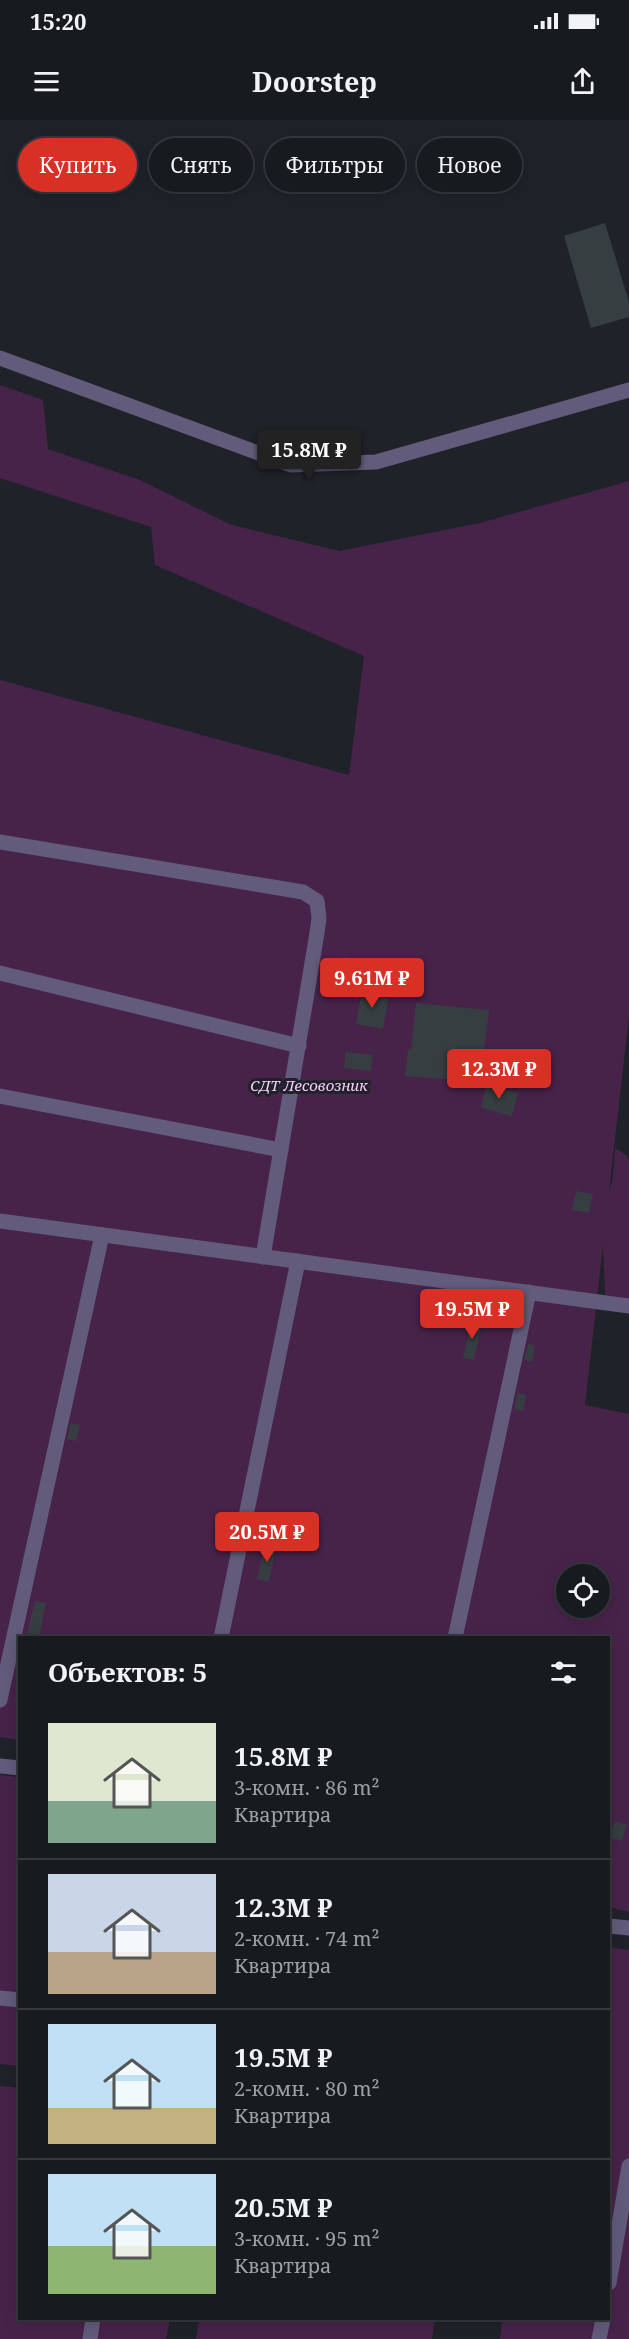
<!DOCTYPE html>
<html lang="ru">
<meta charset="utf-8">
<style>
body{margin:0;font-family:"Noto Serif",serif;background:#202328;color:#f1f3f6;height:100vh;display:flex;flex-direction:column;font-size:22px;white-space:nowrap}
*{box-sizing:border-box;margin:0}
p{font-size:20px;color:#9ea1a4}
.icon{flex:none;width:33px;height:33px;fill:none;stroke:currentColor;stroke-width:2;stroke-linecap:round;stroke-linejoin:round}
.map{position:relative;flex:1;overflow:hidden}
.panel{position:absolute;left:18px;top:1516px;width:592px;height:684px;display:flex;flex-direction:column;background:#171a1f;border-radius:0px;box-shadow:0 3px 15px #0003,0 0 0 2px #36383d}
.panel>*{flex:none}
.top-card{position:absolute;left:18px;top:18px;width:594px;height:54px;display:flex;gap:12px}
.fabs{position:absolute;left:556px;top:1444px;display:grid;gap:12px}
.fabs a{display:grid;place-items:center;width:54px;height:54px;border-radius:50%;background:#171a1f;box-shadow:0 3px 15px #0003,0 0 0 2px #36383d;font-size:30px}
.price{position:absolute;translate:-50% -51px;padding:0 14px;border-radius:6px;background:#d93025;color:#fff;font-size:20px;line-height:39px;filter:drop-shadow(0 2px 3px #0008)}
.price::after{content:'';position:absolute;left:50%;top:36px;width:18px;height:14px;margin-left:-9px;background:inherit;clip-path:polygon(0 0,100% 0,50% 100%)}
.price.current{background:#222;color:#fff}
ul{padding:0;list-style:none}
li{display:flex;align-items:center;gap:18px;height:150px;padding:0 30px}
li+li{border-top:2px solid #36383d}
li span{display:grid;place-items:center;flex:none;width:168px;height:120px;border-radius:0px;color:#555}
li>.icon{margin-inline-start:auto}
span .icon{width:72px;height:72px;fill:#fffc;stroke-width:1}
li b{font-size:26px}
h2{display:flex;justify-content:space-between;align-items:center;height:72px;padding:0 30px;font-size:26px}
.tag{padding:0 21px;border-radius:27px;background:#171a1f;box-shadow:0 3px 15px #0003,0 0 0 2px #36383d;font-size:21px;line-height:54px}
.tag.current{background:#d93025;color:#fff}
.status{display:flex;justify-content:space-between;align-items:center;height:42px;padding:0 30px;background:#171a1f;direction:ltr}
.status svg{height:16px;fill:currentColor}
header{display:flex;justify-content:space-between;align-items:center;height:78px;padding:0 30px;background:#171a1f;font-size:27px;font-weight:700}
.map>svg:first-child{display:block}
.green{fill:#47234a;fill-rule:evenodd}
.building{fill:#363e42}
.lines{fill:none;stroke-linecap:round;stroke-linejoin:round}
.minor{stroke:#625b7b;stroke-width:15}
.labels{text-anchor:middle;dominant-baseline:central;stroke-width:6;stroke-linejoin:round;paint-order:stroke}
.park-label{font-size:15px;font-style:italic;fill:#fccafe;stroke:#1f2229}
</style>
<div class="status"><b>15:20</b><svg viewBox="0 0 49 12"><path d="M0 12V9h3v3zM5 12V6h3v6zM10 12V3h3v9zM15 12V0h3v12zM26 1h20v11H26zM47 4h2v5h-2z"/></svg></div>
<header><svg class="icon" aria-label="menu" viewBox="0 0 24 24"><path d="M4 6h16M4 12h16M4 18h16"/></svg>Doorstep<svg class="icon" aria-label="share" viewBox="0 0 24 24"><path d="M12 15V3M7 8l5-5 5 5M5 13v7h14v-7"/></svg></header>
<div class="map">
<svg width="629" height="2219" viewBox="0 0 629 2219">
<rect width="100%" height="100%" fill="#1f2229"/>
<!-- green -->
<g class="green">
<path d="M0 265 43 280 48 329 140 360 229 404 339 431 480 403 629 361V896L609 1072 613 1057 615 1028 626 1035 629 1040V1180L605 1175 603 1125 585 1285 629 1294V1792L609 1787V1518H20L19 1620 0 1617V560L349 655 364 536 155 445 151 407 0 358ZM567 1455H600V1488H567Z"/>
<polygon points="0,1655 19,1657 19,1946 0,1944"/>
<polygon points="609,1827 629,1830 629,2219 500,2219 502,2199 609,2199"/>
<polygon points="0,1966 19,1968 20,2199 170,2199 166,2219 0,2219"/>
<polygon points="199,2199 435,2199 432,2219 196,2219"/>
</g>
<!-- building -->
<g class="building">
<polygon points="605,103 629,182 629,197 591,208 564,116"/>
<polygon points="343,836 358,839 354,865 339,862"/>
<polygon points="362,869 389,874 383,909 356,904"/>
<polygon points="416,883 489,890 480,962 405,956 408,930 411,930"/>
<polygon points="346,932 373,935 371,951 344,948"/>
<polygon points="486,965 518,973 512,996 481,988"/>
<polygon points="576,1071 593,1074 589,1093 572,1090"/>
<polygon points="471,1201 482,1203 474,1240 463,1238"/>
<polygon points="528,1224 535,1226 532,1242 524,1240"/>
<polygon points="517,1273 526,1275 523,1291 514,1289"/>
<polygon points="71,1303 80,1305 76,1321 67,1319"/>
<polygon points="265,1424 276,1427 269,1462 257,1459"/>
<polygon points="35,1481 46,1483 39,1518 26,1518"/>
<polygon points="615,1701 627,1705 622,1721 609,1717"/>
</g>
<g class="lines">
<!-- minor -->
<g class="minor">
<polyline points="0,238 291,345 376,342 629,270"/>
<polyline points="0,722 303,772 317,781 319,798 317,813 263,1137"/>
<polyline points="0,853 299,926"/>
<polyline points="0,976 281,1030"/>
<polyline points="0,1101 629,1186"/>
<polyline points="221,1518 298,1141"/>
<polyline points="455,1518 529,1172"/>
<polyline points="0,1580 102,1115"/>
<polyline points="0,1646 20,1648"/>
<polyline points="609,1806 629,1808"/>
<polyline points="0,1878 20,1880"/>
<polyline points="609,2163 629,2046"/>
<polyline points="90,2219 93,2199"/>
<polyline points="599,2219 603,2199"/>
</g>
</g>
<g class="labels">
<!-- park labels -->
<g class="park-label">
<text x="309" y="965">СДТ Лесовозник</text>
</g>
</g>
</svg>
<div class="fabs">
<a><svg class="icon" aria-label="locate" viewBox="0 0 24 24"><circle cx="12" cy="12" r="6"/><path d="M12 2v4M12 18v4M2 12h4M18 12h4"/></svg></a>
</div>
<b class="price current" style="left:309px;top:361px">15.8M ₽</b>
<b class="price" style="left:372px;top:889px">9.61M ₽</b>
<b class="price" style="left:499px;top:980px">12.3M ₽</b>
<b class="price" style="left:472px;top:1220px">19.5M ₽</b>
<b class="price" style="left:267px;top:1443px">20.5M ₽</b>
<div class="top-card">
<a class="tag current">Купить</a>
<a class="tag">Снять</a>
<a class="tag">Фильтры</a>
<a class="tag">Новое</a>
</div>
<section class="panel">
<h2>Объектов: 5<svg class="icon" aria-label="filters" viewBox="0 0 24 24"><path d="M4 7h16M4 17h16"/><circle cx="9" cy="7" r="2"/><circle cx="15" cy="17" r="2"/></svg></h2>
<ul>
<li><span style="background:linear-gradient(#dfe7d0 65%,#7fa58c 0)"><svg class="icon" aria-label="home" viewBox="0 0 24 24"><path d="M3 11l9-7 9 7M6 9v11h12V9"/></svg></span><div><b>15.8M ₽</b><p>3-комн. · 86 m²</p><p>Квартира</p></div></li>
<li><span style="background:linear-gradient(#c9d6e8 65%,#b9a48a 0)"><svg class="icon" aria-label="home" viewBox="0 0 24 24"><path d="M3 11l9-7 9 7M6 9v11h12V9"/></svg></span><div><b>12.3M ₽</b><p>2-комн. · 74 m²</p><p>Квартира</p></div></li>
<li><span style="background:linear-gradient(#bfe0f5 70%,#c2b280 0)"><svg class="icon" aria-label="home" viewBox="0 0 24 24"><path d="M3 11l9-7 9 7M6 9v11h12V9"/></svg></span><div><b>19.5M ₽</b><p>2-комн. · 80 m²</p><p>Квартира</p></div></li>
<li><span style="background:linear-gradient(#bfe0f5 60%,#8fb573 0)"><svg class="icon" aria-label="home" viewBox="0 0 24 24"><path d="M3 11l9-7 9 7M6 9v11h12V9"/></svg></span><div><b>20.5M ₽</b><p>3-комн. · 95 m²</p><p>Квартира</p></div></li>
</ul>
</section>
</div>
